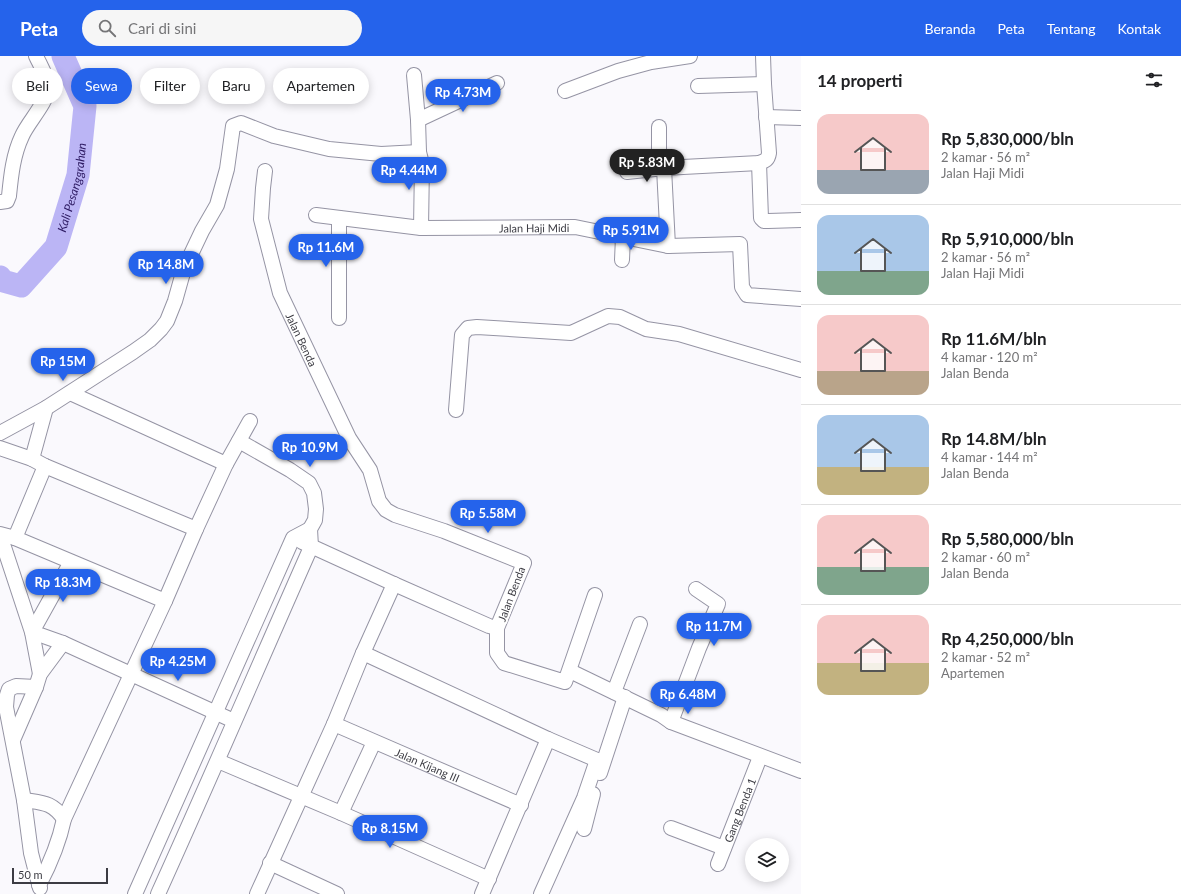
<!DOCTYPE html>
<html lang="id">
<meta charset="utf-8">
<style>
body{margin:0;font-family:Lato,sans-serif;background:#f6f6f6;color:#202124;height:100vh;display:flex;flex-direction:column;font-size:15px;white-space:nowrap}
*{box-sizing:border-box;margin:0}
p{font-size:13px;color:#757577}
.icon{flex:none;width:22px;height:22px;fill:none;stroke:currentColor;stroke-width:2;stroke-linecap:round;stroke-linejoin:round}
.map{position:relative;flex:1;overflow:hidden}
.side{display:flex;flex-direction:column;background:#fff;width:380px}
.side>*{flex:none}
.hud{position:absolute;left:12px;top:12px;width:380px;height:36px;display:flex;gap:8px}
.fabs{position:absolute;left:745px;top:782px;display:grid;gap:8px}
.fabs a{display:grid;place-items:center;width:44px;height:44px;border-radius:50%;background:#fff;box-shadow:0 2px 10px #0003;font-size:20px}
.scale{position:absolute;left:12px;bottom:10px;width:96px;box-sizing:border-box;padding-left:4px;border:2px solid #3c3c43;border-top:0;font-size:11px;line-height:14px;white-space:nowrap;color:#3c3c43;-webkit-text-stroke:3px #fff;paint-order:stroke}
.price{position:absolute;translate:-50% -34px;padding:0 9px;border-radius:14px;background:#2563eb;color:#fff;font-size:13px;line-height:26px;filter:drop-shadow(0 1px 2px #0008)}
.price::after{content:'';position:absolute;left:50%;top:24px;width:12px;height:9px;margin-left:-6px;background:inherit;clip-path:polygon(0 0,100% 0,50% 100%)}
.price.selected{background:#222;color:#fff}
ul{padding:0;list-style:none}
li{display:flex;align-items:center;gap:12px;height:100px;padding:0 16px}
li+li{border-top:1px solid #e0e0e0}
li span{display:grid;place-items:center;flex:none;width:112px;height:80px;border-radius:12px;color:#555}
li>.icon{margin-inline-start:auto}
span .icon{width:48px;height:48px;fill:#fffc;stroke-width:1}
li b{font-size:17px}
h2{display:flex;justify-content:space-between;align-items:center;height:48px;padding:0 16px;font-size:17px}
.tag{padding:0 14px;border-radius:18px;background:#fff;box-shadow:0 2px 10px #0003;font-size:14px;line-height:36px}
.tag.selected{background:#2563eb;color:#fff}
header{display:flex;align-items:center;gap:24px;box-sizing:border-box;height:56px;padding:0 20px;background:#2563eb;color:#fff}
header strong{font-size:19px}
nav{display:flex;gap:22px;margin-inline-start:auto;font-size:14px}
.search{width:280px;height:36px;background:#f6f6f6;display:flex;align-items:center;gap:10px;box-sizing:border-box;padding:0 14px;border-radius:22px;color:#757577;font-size:15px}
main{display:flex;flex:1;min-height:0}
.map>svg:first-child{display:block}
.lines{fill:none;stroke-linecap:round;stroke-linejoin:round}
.river{stroke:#bbb5f5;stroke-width:23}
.minor-casing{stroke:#9594a4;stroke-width:16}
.minor{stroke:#fff;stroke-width:14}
.labels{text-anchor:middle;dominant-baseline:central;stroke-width:4;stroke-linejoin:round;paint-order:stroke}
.street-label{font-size:11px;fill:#3c3c43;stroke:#fff}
.water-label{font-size:12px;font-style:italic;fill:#2c1961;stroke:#fff}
</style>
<header>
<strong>Peta</strong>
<div class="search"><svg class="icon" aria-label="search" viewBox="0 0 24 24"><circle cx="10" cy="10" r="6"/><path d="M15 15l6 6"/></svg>Cari di sini</div>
<nav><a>Beranda</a><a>Peta</a><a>Tentang</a><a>Kontak</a></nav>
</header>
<main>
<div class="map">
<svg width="801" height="838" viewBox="0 0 801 838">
<rect width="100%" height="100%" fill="#faf9fd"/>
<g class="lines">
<!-- river -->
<path class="river" id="s1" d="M0 221 3 225 21 230 56 191 78 119 85 50 63 0"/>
<defs>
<g id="minor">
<polyline points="414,19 418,64 419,96 422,108 421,172"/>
<polyline points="698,30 764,28"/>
<polyline points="565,35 618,15 651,6 690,0"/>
<polyline points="766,61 801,62"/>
<polyline points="418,64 497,27"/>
<polyline points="659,71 659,112"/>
<polyline points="759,107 761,162 764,165 768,165 801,164"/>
<polyline points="664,112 668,190"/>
<path id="s2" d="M265 115 263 132 261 163 280 237 349 382 370 414 379 445 386 454 395 459 444 475 524 507 497 572V597L504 607 565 626 595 539"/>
<path d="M627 116 664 112 759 107C765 105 768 104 769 97L764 28 763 0"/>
<path d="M0 146 7 145 9 140C11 120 13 99 22 80 28 66 47 47 48 32 48 21 40 9 36 0"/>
<path id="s3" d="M316 159 421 172 575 171 668 190 740 188 742 231 747 239 801 243"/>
<polyline points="622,204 623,181"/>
<polyline points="339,262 339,162"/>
<polyline points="70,337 226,408"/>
<polyline points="456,354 462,279 468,272 477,271 571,277 608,260 620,261 646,273 679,278 801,314"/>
<polyline points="0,377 46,352 133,296 150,284 161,273 167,265 175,245 184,213 202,175 217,149 227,113 233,70 241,67 274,80 329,93 381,98 419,96"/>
<polyline points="0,392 32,403 45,410 196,473"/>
<polyline points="32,403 46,352"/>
<polyline points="0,478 15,482 165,545"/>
<polyline points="0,479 32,576 40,618"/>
<polyline points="15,482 45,410"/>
<polyline points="302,486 394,528 489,570 497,572"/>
<polyline points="63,587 32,576 71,506"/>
<polyline points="363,597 548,683 597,704 584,742 541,838"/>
<polyline points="570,615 661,659 671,666 801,715"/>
<polyline points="36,631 16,630 9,633 7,639 6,651 24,744 31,797 40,832"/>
<polyline points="614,636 640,568"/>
<polyline points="671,666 699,592 718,548 696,533"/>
<path id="s4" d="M334 668 521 749"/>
<polyline points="13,684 36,631 40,618 63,587 234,665"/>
<polyline points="218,705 341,757 489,823"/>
<polyline points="600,717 625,641"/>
<path d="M24 744C43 747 52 746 64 763"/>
<polyline points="341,757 374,686"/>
<polyline points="671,772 724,792"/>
<polyline points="584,773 593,738"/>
<polyline points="270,807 337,838"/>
<path id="s5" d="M718 808 760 701"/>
<path d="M39 829C50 808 59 787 64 763L165 545 196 473 226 408 250 365"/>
<polyline points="135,838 293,482 310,473"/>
<path d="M158 838C210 723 260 606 311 491L310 473 315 464 316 453 314 437 309 427 290 414 239 385"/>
<polyline points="257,838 334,668 363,597 394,528"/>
<polyline points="482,838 548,683"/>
</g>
</defs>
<!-- minor casing -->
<use href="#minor" class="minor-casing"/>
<!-- minor -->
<use href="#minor" class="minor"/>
</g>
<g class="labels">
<!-- street labels -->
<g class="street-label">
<text stroke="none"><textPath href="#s3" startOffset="219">Jalan Haji Midi</textPath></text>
<text stroke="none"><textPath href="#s2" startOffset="176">Jalan Benda</textPath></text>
<text transform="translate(511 538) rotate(-69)">Jalan Benda</text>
<text stroke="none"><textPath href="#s4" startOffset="102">Jalan Kijang III</textPath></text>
<text stroke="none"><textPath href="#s5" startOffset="58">Gang Benda 1</textPath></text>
</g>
<!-- water labels -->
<g class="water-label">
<text stroke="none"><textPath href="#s1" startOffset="138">Kali Pesanggrahan</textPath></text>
</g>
</g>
</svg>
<div class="fabs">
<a><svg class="icon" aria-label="layers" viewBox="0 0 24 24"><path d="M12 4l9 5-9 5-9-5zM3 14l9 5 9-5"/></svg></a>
</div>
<div class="scale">50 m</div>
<b class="price" style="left:463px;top:57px">Rp 4.73M</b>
<b class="price selected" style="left:647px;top:127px">Rp 5.83M</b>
<b class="price" style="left:409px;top:135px">Rp 4.44M</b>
<b class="price" style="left:631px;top:195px">Rp 5.91M</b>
<b class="price" style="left:326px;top:212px">Rp 11.6M</b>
<b class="price" style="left:166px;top:229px">Rp 14.8M</b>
<b class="price" style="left:63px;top:326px">Rp 15M</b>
<b class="price" style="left:310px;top:412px">Rp 10.9M</b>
<b class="price" style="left:488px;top:478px">Rp 5.58M</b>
<b class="price" style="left:63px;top:547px">Rp 18.3M</b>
<b class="price" style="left:714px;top:591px">Rp 11.7M</b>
<b class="price" style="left:178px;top:626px">Rp 4.25M</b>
<b class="price" style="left:688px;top:659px">Rp 6.48M</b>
<b class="price" style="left:390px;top:793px">Rp 8.15M</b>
<div class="hud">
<a class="tag">Beli</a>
<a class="tag selected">Sewa</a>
<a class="tag">Filter</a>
<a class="tag">Baru</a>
<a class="tag">Apartemen</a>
</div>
</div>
<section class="side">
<h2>14 properti<svg class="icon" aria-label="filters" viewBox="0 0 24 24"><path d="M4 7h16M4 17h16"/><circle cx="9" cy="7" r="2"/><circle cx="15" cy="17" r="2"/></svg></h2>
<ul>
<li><span style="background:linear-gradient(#f6c9c9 70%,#9aa5b1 0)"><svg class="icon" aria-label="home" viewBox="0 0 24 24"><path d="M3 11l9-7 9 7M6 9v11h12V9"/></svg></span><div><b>Rp 5,830,000/bln</b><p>2 kamar · 56 m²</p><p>Jalan Haji Midi</p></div></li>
<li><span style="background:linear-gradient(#a9c7e8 70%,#7fa58c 0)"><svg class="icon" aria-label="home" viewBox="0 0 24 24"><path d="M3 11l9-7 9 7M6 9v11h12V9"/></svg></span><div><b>Rp 5,910,000/bln</b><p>2 kamar · 56 m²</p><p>Jalan Haji Midi</p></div></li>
<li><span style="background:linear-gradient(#f6c9c9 70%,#b9a48a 0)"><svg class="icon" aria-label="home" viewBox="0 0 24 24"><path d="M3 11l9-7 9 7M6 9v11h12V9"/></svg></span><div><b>Rp 11.6M/bln</b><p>4 kamar · 120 m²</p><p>Jalan Benda</p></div></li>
<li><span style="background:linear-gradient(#a9c7e8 65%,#c2b280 0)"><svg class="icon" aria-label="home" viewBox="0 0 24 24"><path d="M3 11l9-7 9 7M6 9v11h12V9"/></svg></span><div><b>Rp 14.8M/bln</b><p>4 kamar · 144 m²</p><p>Jalan Benda</p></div></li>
<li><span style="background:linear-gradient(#f6c9c9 65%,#7fa58c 0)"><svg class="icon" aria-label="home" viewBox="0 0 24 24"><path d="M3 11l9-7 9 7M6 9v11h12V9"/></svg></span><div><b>Rp 5,580,000/bln</b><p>2 kamar · 60 m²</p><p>Jalan Benda</p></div></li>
<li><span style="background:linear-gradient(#f6c9c9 60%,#c2b280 0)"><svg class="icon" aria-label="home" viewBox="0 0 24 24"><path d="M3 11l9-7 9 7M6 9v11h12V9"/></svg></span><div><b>Rp 4,250,000/bln</b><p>2 kamar · 52 m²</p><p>Apartemen</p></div></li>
</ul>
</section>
</main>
